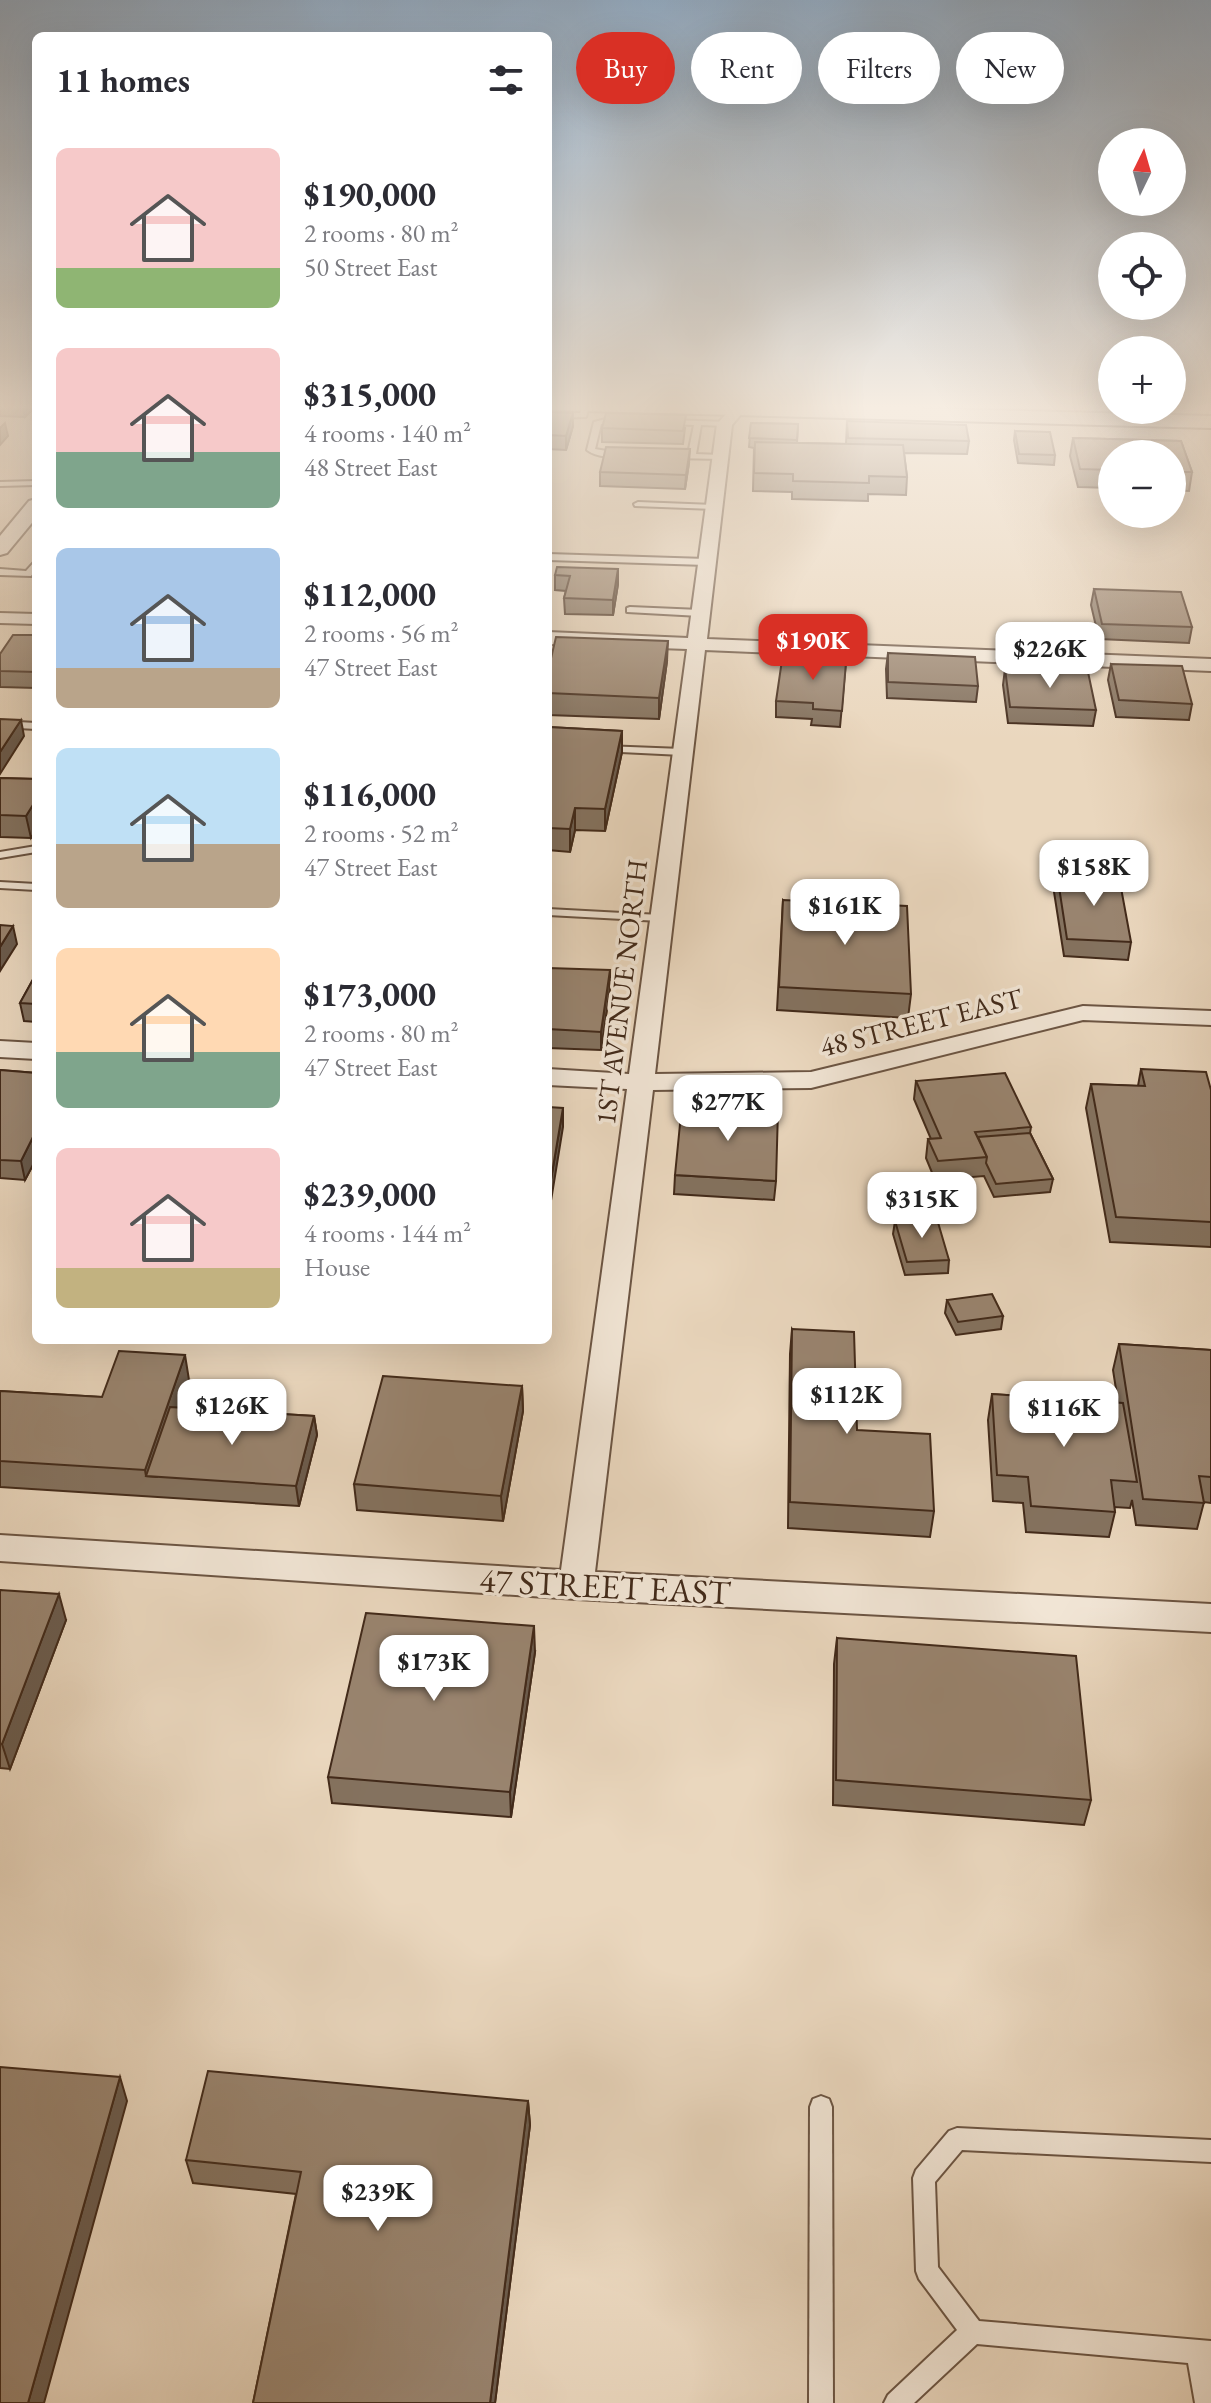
<!DOCTYPE html>
<meta charset="utf-8">
<style>
body{margin:0;font-family:"EB Garamond",serif;background:#f2f2f3;color:#2b2b33;height:100vh;display:flex;flex-direction:column;font-size:30px;white-space:nowrap}
*{box-sizing:border-box;margin:0}
p{font-size:26px;color:#7c7c81}
.icon{flex:none;width:44px;height:44px;fill:none;stroke:currentColor;stroke-width:2;stroke-linecap:round;stroke-linejoin:round}
.map{position:relative;flex:1;overflow:hidden}
.side{position:absolute;left:32px;top:32px;width:520px;height:1312px;display:flex;flex-direction:column;background:#fff;border-radius:12px;box-shadow:0 8px 32px #0002}
.side>*{flex:none}
.hud{position:absolute;left:576px;top:32px;width:514px;height:72px;display:flex;gap:16px}
.needle{width:52px;rotate:5deg}
.fabs{position:absolute;left:1098px;top:128px;display:grid;gap:16px}
.fabs a{display:grid;place-items:center;width:88px;height:88px;border-radius:50%;background:#fff;box-shadow:0 8px 32px #0002;font-size:40px}
.price{position:absolute;translate:-50% -68px;padding:0 18px;border-radius:16px;background:#fff;color:#222;font-size:26px;line-height:52px;filter:drop-shadow(0 2px 4px #0008)}
.price::after{content:'';position:absolute;left:50%;top:48px;width:24px;height:18px;margin-left:-12px;background:inherit;clip-path:polygon(0 0,100% 0,50% 100%)}
.price.current{background:#d93025;color:#fff}
ul{padding:0;list-style:none}
li{display:flex;align-items:center;gap:24px;height:200px;padding:0 24px}
li span{display:grid;place-items:center;flex:none;width:224px;height:160px;border-radius:12px;color:#555}
li>.icon{margin-inline-start:auto}
span .icon{width:96px;height:96px;fill:#fffc;stroke-width:1}
li b{font-size:34px}
h2{display:flex;justify-content:space-between;align-items:center;height:96px;padding:0 24px;font-size:34px}
.chip{padding:0 28px;border-radius:36px;background:#fff;box-shadow:0 8px 32px #0002;font-size:28px;line-height:72px}
.chip.current{background:#d93025;color:#fff}
.map>svg:first-child{display:block}
.lines{fill:none;stroke-linecap:round;stroke-linejoin:round}
.service-casing{stroke:#6c5543;stroke-width:4}
.minor-casing{stroke:#6c5543;stroke-width:4}
.tertiary-casing{stroke:#6c5543;stroke-width:4}
.secondary-casing{stroke:#422a1a;stroke-width:4}
.service{fill:#f1e5d5;fill-rule:evenodd}
.minor{fill:#f1e5d5;fill-rule:evenodd}
.tertiary{fill:#f1e5d5;fill-rule:evenodd}
.secondary{fill:#f1e5d5;fill-rule:evenodd}
.wall{fill:#84725f;stroke:#422a1a;stroke-width:2}
.shaded-wall{fill:#6b5c4e;stroke:#422a1a;stroke-width:2}
.building{fill:#99846f;stroke:#422a1a;stroke-width:2}
.labels{text-anchor:middle;dominant-baseline:central;stroke-width:7;stroke-linejoin:round;paint-order:stroke}
.street-label{font-size:28px;fill:#422a1a;stroke:#f1e5d5}
.near-street-label{font-size:34px;fill:#422a1a;stroke:#f1e5d5}
</style>
<div class="map">
<svg width="1211" height="2403" viewBox="0 0 1211 2403">
<rect width="100%" height="100%" fill="#ead7be"/>
<filter id="stains"><feTurbulence type="fractalNoise" baseFrequency=".0025" numOctaves="4"/><feColorMatrix values="0 0 0 0 .2 0 0 0 0 .09 0 0 0 0 .02 0 0 0 .5 -.17"/></filter>
<radialGradient id="worn" r=".72"><stop offset=".6" stop-color="#630" stop-opacity="0"/><stop offset="1" stop-color="#630" stop-opacity=".3"/></radialGradient>
<g class="lines">
<defs>
<g id="service">
<polygon points="583,404 590,404 586,417 548,418 548,414 580,413"/>
<polygon points="936,404 942,404 943,405 939,407"/>
<path d="M610 418 614 420 613 422 601 424 595 449 624 454C614 459 596 457 587 450L594 422Z"/>
<polygon points="669,420 728,422 728,426 725,426 701,425 696,454 720,455 723,455 723,459 670,458 670,454 688,454 694,425 666,424 666,420"/>
<polygon points="36,481 36,485 0,486 0,482"/>
<polygon points="638,502 714,505 718,507 714,509 635,506 634,504"/>
<polygon points="548,554 706,559 710,562 706,565 548,560"/>
<polygon points="36,560 36,569 31,576 0,575 0,569 26,571"/>
<polygon points="630,607 700,610 705,613 700,616 627,612 627,608"/>
<polygon points="0,721 36,723 36,729 0,727"/>
<polygon points="604,746 682,749 687,752 682,755 600,751 600,747"/>
<polygon points="36,846 36,852 0,858 0,852"/>
<polygon points="0,882 36,884 36,890 0,888"/>
<polygon points="548,909 660,915 666,918 660,921 548,915"/>
<polygon points="821,2096 829,2099 832,2107 833,2403 809,2403 810,2107 813,2099"/>
<polygon points="957,2128 1211,2140 1211,2162 962,2150 935,2182 938,2267 979,2321 1211,2341 1211,2403 1195,2403 1188,2363 977,2344 914,2403 884,2403 888,2395 957,2330 919,2279 916,2271 913,2178 916,2170 949,2131"/>
</g>
<g id="minor">
<polygon points="735,404 750,404 732,425 707,639 1211,659 1211,671 705,650 655,1074 811,1072 1083,1006 1211,1011 1211,1025 1083,1020 811,1088 653,1090 595,1572 1211,1604 1211,1632 576,1599 0,1561 0,1535 561,1570 627,1089 548,1085 548,1069 629,1074 687,649 548,644 548,632 688,638 717,424"/>
<polygon points="0,613 36,614 36,624 0,623"/>
<polygon points="0,1041 36,1043 36,1059 0,1057"/>
</g>
<polygon id="tertiary" points="36,499 36,518 7,553 0,555 0,536 29,501"/>
<polygon id="secondary" points="548,404 772,404 1211,416 1211,428 548,410"/>
</defs>
<!-- service casing -->
<use href="#service" class="service-casing"/>
<!-- minor casing -->
<use href="#minor" class="minor-casing"/>
<!-- tertiary casing -->
<use href="#tertiary" class="tertiary-casing"/>
<!-- secondary casing -->
<use href="#secondary" class="secondary-casing"/>
<!-- service -->
<use href="#service" class="service"/>
<!-- minor -->
<use href="#minor" class="minor"/>
<!-- tertiary -->
<use href="#tertiary" class="tertiary"/>
<!-- secondary -->
<use href="#secondary" class="secondary"/>
</g>
<!-- wall -->
<g class="wall">
<polygon points="0,404 31,404 32,410 25,417 0,416"/>
<polygon points="548,412 573,426 566,450 548,449"/>
<polygon points="847,421 969,441 967,454 904,453 907,477 906,495 868,494 868,501 792,499 792,492 753,491 754,448 749,447 751,423 798,424 797,443 846,444"/>
<polygon points="602,428 685,428 683,444 602,442"/>
<polygon points="1015,431 1055,455 1054,465 1018,463 1014,440"/>
<polygon points="1073,438 1181,441 1192,472 1189,491 1172,490 1172,454 1112,454 1112,488 1078,487 1070,456"/>
<polygon points="689,463 685,489 600,486 600,472"/>
<polygon points="618,569 618,584 613,615 565,614 564,598 566,591 555,590 555,575"/>
<polygon points="1094,589 1192,627 1189,643 1099,639 1091,605"/>
<polygon points="36,635 36,688 0,687 0,654"/>
<polygon points="888,653 978,686 976,702 887,698 886,669"/>
<polygon points="667,661 659,719 548,715 548,671"/>
<polygon points="825,661 846,662 840,727 811,725 812,719 776,717 776,701"/>
<polygon points="1111,664 1192,704 1189,720 1116,717 1108,680"/>
<polygon points="1005,669 1096,710 1093,726 1008,723 1003,685"/>
<polygon points="548,727 622,731 622,752 605,831 575,830 570,852 548,850"/>
<polygon points="0,778 36,779 36,830 31,838 0,837"/>
<polygon points="1057,874 1131,942 1128,960 1064,956 1054,892"/>
<polygon points="783,900 911,994 908,1018 777,1010"/>
<polygon points="548,968 610,988 601,1050 548,1048"/>
<polygon points="36,974 36,1022 24,1021 20,1003"/>
<polygon points="1141,1069 1211,1090 1211,1247 1110,1242 1086,1108 1091,1084 1138,1086"/>
<polygon points="0,1070 36,1073 36,1159 25,1180 0,1178"/>
<polygon points="916,1081 1031,1127 1030,1133 1053,1179 1050,1192 994,1197 984,1176 935,1180 926,1158 928,1139 931,1139 914,1099"/>
<polygon points="675,1175 776,1181 774,1200 674,1194"/>
<polygon points="895,1221 949,1260 948,1273 905,1275 893,1234"/>
<polygon points="947,1300 1003,1316 1001,1329 956,1335 945,1313"/>
<polygon points="792,1329 857,1430 934,1511 930,1537 788,1528 790,1354"/>
<polygon points="1119,1344 1211,1350 1211,1503 1204,1502 1197,1529 1136,1525 1132,1500 1130,1508 1114,1507 1115,1512 1109,1537 1026,1532 1023,1503 993,1501 988,1420 992,1394 1118,1402 1113,1370"/>
<polygon points="189,1380 180,1408 314,1416 317,1435 299,1506 0,1487 0,1391 102,1397"/>
<polygon points="522,1386 523,1411 503,1521 357,1510 354,1484"/>
<polygon points="0,1590 66,1620 10,1769 0,1768"/>
<polygon points="837,1638 1091,1800 1084,1825 833,1805 834,1664"/>
<polygon points="535,1652 511,1817 332,1803 328,1777"/>
<polygon points="528,2101 530,2125 495,2403 253,2403 296,2194 193,2183 186,2160"/>
</g>
<!-- shaded-wall -->
<g class="shaded-wall">
<polygon points="27,404 31,404 32,410 25,417 23,408"/>
<polygon points="573,413 573,426 566,450 566,436"/>
<polygon points="5,423 8,436 0,445 0,428"/>
<polygon points="690,449 689,463 685,489 686,475"/>
<polygon points="618,569 618,584 613,615 613,600"/>
<polygon points="668,641 667,661 659,719 659,698"/>
<polygon points="21,720 24,736 0,774 0,752"/>
<polygon points="622,731 622,752 605,831 605,809"/>
<polygon points="36,800 36,830 31,838 26,816"/>
<polygon points="575,808 575,830 570,852 570,829"/>
<polygon points="13,926 17,944 0,971 0,947"/>
<polygon points="610,970 610,988 601,1050 601,1032"/>
<polygon points="563,1108 563,1127 548,1219 548,1197"/>
<polygon points="36,1131 36,1159 25,1180 21,1161"/>
<polygon points="185,1355 189,1380 157,1477 146,1476 145,1470"/>
<polygon points="522,1386 523,1411 503,1521 501,1496"/>
<polygon points="314,1416 317,1435 299,1506 296,1486"/>
<polygon points="59,1594 66,1620 10,1769 2,1744"/>
<polygon points="534,1626 535,1652 511,1817 510,1792"/>
<polygon points="120,2077 127,2101 44,2403 28,2403"/>
<polygon points="528,2101 530,2125 495,2403 490,2403"/>
</g>
<!-- building -->
<g class="building">
<polygon points="0,404 27,404 23,408 0,407"/>
<polygon points="548,412 573,413 566,436 548,435"/>
<polygon points="606,413 686,415 683,431 602,428"/>
<polygon points="847,421 966,425 969,441 848,438"/>
<polygon points="751,423 798,424 797,440 749,438"/>
<polygon points="1015,431 1050,432 1055,455 1019,454"/>
<polygon points="1073,438 1181,441 1192,472 1172,472 1172,454 1112,454 1112,470 1080,469"/>
<polygon points="755,442 903,445 907,477 869,476 869,483 793,481 793,474 754,473"/>
<polygon points="606,447 690,449 686,475 600,472"/>
<polygon points="557,567 618,569 613,600 564,598 570,576 555,575"/>
<polygon points="1094,589 1181,592 1192,627 1102,624"/>
<polygon points="13,635 36,635 36,672 0,671 0,654"/>
<polygon points="556,637 668,641 659,698 548,693 548,671"/>
<polygon points="802,652 826,654 825,661 846,662 842,711 813,709 813,703 776,701 782,660 801,661"/>
<polygon points="888,653 975,657 978,686 888,682"/>
<polygon points="1111,664 1182,666 1192,704 1119,700"/>
<polygon points="1005,669 1088,672 1096,710 1010,707"/>
<polygon points="0,719 21,720 0,752"/>
<polygon points="548,727 622,731 605,809 575,808 570,829 548,828"/>
<polygon points="0,778 36,779 36,800 26,816 0,815"/>
<polygon points="1057,874 1119,877 1131,942 1067,939"/>
<polygon points="783,900 907,906 911,994 779,987"/>
<polygon points="0,925 13,926 0,947"/>
<polygon points="548,968 610,970 601,1032 548,1029"/>
<polygon points="36,974 36,1004 20,1003"/>
<polygon points="1141,1069 1206,1072 1211,1090 1211,1222 1116,1217 1091,1084 1145,1086"/>
<polygon points="0,1070 36,1073 36,1131 21,1161 0,1160"/>
<polygon points="1005,1073 1031,1127 975,1132 987,1157 938,1161 928,1139 941,1138 916,1081"/>
<polygon points="682,1104 778,1110 776,1181 675,1175"/>
<polygon points="548,1107 563,1108 548,1197"/>
<polygon points="1030,1133 1053,1179 996,1184 986,1163 987,1157 978,1137"/>
<polygon points="937,1219 949,1260 907,1262 895,1221"/>
<polygon points="992,1294 1003,1316 958,1322 947,1300"/>
<polygon points="792,1329 854,1332 857,1430 930,1434 934,1511 790,1502"/>
<polygon points="1119,1344 1211,1350 1211,1477 1199,1476 1204,1503 1143,1499"/>
<polygon points="119,1351 185,1355 145,1470 0,1461 0,1391 102,1397"/>
<polygon points="383,1376 522,1386 501,1496 354,1484"/>
<polygon points="992,1394 1123,1403 1137,1482 1111,1480 1115,1512 1031,1506 1028,1477 997,1475"/>
<polygon points="170,1407 314,1416 296,1486 146,1476"/>
<polygon points="0,1590 59,1594 2,1744 0,1744"/>
<polygon points="366,1613 534,1626 510,1792 328,1777"/>
<polygon points="837,1638 1076,1656 1091,1800 836,1780"/>
<polygon points="0,2067 120,2077 28,2403 0,2403"/>
<polygon points="208,2071 528,2101 490,2403 253,2403 301,2172 186,2160"/>
</g>
<!-- sky -->
<linearGradient id="sky" x2="0" y2="1"><stop stop-color="#92aac1"/><stop offset="0.55" stop-color="#f6ede2"/><stop offset="1" stop-color="#f6ede2" stop-opacity="0"/></linearGradient>
<rect width="1211" height="740" fill="url(#sky)"/>
<g class="labels">
<!-- street labels -->
<g class="street-label">
<text transform="translate(621 992) rotate(-83)">1ST AVENUE NORTH</text>
<text transform="translate(921 1022) rotate(-14)">48 STREET EAST</text>
</g>
<!-- near-street labels -->
<g class="near-street-label">
<text transform="translate(605 1586) rotate(3)">47 STREET EAST</text>
</g>
</g>
<rect width="100%" height="100%" filter="url(#stains)"/>
<rect width="100%" height="100%" fill="url(#worn)"/>
</svg>
<div class="fabs">
<a><svg class="needle" viewBox="-14 -14 28 28"><path d="M0-13l5 13h-10z" fill="#e53935"/><path d="M0 13l5-13h-10z" fill="#7c7c81"/></svg></a>
<a><svg class="icon" aria-label="locate" viewBox="0 0 24 24"><circle cx="12" cy="12" r="6"/><path d="M12 2v4M12 18v4M2 12h4M18 12h4"/></svg></a>
<a>+</a>
<a>−</a>
</div>
<b class="price current" style="left:813px;top:682px">$190K</b>
<b class="price" style="left:1050px;top:690px">$226K</b>
<b class="price" style="left:1094px;top:908px">$158K</b>
<b class="price" style="left:845px;top:947px">$161K</b>
<b class="price" style="left:728px;top:1143px">$277K</b>
<b class="price" style="left:922px;top:1240px">$315K</b>
<b class="price" style="left:847px;top:1436px">$112K</b>
<b class="price" style="left:232px;top:1447px">$126K</b>
<b class="price" style="left:1064px;top:1449px">$116K</b>
<b class="price" style="left:434px;top:1703px">$173K</b>
<b class="price" style="left:378px;top:2233px">$239K</b>
<div class="hud">
<a class="chip current">Buy</a>
<a class="chip">Rent</a>
<a class="chip">Filters</a>
<a class="chip">New</a>
</div>
<section class="side">
<h2>11 homes<svg class="icon" aria-label="filters" viewBox="0 0 24 24"><path d="M4 7h16M4 17h16"/><circle cx="9" cy="7" r="2"/><circle cx="15" cy="17" r="2"/></svg></h2>
<ul>
<li><span style="background:linear-gradient(#f6c9c9 75%,#8fb573 0)"><svg class="icon" aria-label="home" viewBox="0 0 24 24"><path d="M3 11l9-7 9 7M6 9v11h12V9"/></svg></span><div><b>$190,000</b><p>2 rooms · 80 m²</p><p>50 Street East</p></div></li>
<li><span style="background:linear-gradient(#f6c9c9 65%,#7fa58c 0)"><svg class="icon" aria-label="home" viewBox="0 0 24 24"><path d="M3 11l9-7 9 7M6 9v11h12V9"/></svg></span><div><b>$315,000</b><p>4 rooms · 140 m²</p><p>48 Street East</p></div></li>
<li><span style="background:linear-gradient(#a9c7e8 75%,#b9a48a 0)"><svg class="icon" aria-label="home" viewBox="0 0 24 24"><path d="M3 11l9-7 9 7M6 9v11h12V9"/></svg></span><div><b>$112,000</b><p>2 rooms · 56 m²</p><p>47 Street East</p></div></li>
<li><span style="background:linear-gradient(#bfe0f5 60%,#b9a48a 0)"><svg class="icon" aria-label="home" viewBox="0 0 24 24"><path d="M3 11l9-7 9 7M6 9v11h12V9"/></svg></span><div><b>$116,000</b><p>2 rooms · 52 m²</p><p>47 Street East</p></div></li>
<li><span style="background:linear-gradient(#ffd9b3 65%,#7fa58c 0)"><svg class="icon" aria-label="home" viewBox="0 0 24 24"><path d="M3 11l9-7 9 7M6 9v11h12V9"/></svg></span><div><b>$173,000</b><p>2 rooms · 80 m²</p><p>47 Street East</p></div></li>
<li><span style="background:linear-gradient(#f6c9c9 75%,#c2b280 0)"><svg class="icon" aria-label="home" viewBox="0 0 24 24"><path d="M3 11l9-7 9 7M6 9v11h12V9"/></svg></span><div><b>$239,000</b><p>4 rooms · 144 m²</p><p>House</p></div></li>
</ul>
</section>
</div>
